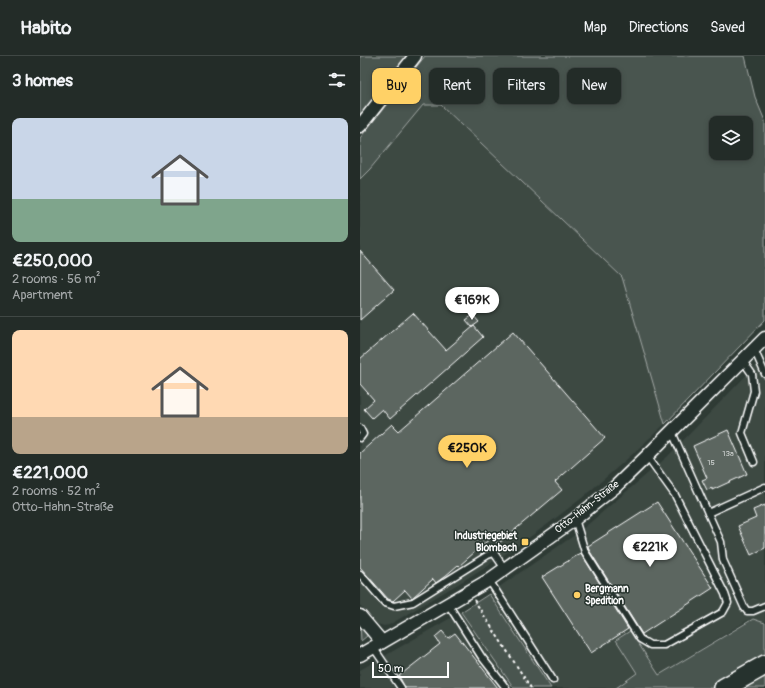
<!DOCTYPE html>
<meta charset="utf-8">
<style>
body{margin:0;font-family:Pangolin,sans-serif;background:#2f3834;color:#f1f3f6;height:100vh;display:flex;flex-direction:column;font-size:15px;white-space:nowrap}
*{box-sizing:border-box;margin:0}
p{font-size:13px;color:#a3a7a8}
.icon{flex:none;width:22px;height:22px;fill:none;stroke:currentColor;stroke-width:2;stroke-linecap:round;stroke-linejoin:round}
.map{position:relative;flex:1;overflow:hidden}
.details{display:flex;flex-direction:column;background:#232c28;width:360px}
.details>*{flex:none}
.guide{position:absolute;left:12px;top:12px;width:333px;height:36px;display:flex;gap:8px}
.buttons{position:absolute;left:349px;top:60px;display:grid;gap:8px}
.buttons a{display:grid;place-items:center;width:44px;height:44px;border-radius:8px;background:#232c28;box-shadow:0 2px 6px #0003,0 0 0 1px #404845;font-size:20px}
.scale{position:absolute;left:12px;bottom:10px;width:77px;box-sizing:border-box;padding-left:4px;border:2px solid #fff;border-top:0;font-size:11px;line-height:14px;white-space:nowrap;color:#fff;-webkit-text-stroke:3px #26332d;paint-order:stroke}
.price{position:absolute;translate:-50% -34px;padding:0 9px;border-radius:14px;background:#fff;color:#222;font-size:13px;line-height:26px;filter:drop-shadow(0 1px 2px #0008)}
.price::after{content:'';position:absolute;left:50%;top:24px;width:12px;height:9px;margin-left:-6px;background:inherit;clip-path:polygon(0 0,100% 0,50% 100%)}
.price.selected{background:#ffd166;color:#111}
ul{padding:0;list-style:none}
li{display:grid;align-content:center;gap:8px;height:212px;padding:0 12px}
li+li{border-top:1px solid #404845}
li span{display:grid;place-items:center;height:124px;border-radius:8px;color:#555}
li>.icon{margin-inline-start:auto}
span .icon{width:72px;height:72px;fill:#fffc;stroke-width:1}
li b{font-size:17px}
h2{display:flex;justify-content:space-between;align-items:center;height:48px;padding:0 12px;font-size:17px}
.chip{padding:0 14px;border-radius:8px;background:#232c28;box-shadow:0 2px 6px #0003,0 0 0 1px #404845;font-size:14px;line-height:36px}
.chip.selected{background:#ffd166;color:#111}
header{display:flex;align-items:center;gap:24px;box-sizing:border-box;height:56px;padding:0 20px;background:#232c28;border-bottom:1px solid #404845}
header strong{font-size:19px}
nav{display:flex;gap:22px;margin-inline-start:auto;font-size:14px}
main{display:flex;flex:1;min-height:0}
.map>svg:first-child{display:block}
.built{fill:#3c4842}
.green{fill:#4a544f;stroke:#a4aaa7;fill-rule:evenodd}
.building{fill:#5b6661;stroke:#fff}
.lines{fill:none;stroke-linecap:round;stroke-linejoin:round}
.lane-casing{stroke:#fff;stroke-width:9}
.street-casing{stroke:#fff;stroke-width:15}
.primary-casing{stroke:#fff;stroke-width:22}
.path{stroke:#fff;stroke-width:2;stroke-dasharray:3 3;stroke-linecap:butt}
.lane{stroke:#26332d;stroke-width:6}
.street{stroke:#26332d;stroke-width:12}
.primary{stroke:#26332d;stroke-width:19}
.poi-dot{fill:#ffd166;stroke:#26332d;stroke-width:1.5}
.labels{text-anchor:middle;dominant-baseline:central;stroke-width:3;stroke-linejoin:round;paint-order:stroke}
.number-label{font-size:8px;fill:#d6d9d8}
.street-label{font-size:10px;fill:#fff;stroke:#26332d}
.poi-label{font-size:10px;font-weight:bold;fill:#fff;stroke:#26332d;text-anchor:end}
</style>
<header>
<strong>Habito</strong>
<nav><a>Map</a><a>Directions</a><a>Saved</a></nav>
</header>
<main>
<section class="details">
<h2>3 homes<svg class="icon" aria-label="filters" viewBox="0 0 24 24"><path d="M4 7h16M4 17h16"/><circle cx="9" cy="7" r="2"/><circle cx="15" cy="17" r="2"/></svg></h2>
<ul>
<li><span style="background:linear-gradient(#c9d6e8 65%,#7fa58c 0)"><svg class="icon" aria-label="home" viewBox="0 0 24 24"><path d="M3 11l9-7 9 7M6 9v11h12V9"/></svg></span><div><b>€250,000</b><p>2 rooms · 56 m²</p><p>Apartment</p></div></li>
<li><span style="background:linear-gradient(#ffd9b3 70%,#b9a48a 0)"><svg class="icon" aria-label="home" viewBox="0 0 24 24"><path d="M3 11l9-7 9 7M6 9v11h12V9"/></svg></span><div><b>€221,000</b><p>2 rooms · 52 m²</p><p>Otto-Hahn-Straße</p></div></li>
</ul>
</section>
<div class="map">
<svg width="405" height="632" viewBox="0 0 405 632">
<rect width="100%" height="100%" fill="#2f3b35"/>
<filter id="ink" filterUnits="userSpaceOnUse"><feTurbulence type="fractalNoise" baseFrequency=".025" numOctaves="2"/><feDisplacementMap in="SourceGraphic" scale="8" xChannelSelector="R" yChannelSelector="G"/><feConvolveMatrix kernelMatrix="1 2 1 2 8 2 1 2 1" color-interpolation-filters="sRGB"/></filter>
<g filter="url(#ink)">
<!-- built -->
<g class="built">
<polygon points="63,49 81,49 262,221 305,368 266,404 222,442 188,468 156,491 103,525 29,569 24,570 17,568 0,549 0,123 10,113"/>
<polygon points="405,300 405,567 393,563 388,564 299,619 270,575 256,584 277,617 256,632 191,632 129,538 219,476 307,401"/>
<polygon points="101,556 154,632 0,632 0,614"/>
</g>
<!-- green -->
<g class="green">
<polygon points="0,0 49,0 0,63"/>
<path d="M65 0H385L395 41 405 65V264L305 368 262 221 81 49H63L10 113 0 123V82ZM356 67H386V97H356Z"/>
<polygon points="129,538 191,632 154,632 101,556"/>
<polygon points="393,563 405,567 405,632 256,632 277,617 256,584 270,575 299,619"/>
<path d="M0 566C4 571 7 574 7 580L1 585Z"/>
</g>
<!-- building -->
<g class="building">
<polygon points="0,195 34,234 0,264"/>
<polygon points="53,257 86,294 114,270 123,281 30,363 22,353 12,362 4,353 14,344 0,328 0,303"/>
<polygon points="113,259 119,266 112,271 106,264"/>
<polygon points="153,276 245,382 195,426 202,434 138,488 132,481 99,510 98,509 84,521 76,527 73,523 52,542 45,534 33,545 28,543 0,511 0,397 32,368 39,375"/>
<polygon points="368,374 387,418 352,434 352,432 347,434 342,424 347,422 333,390"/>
<polygon points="297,446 353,532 282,578 229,494 228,490"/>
<polygon points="405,449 405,492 391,499 378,470 396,462 393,454"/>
<polygon points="221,497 268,573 231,597 182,521"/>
<polygon points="82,575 88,582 95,577 138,632 45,632 39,620 80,588 75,581"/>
</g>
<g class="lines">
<defs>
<g id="lane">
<polyline points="394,293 405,318"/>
<polyline points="383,305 392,318 394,335 382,377 394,406"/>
<polyline points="0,372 3,378 0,382"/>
<polyline points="312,376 348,457 405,431"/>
<polyline points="348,457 361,486 363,504 384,551 387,555 393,555 405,550"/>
<polyline points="215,463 225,496 280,583 290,589 304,589 363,556 368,547 365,538 315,439 287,400"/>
<polyline points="0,518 25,547 34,550 53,546 128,499 134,497 145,513"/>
<polyline points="129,524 193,624"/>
<polyline points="88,548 121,600 146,632"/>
<polyline points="13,591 41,632"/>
</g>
<g id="street">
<polyline points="0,70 55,0"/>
<polyline points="0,560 22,586"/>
<polyline points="0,599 129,524 215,463 255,431 287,400 405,282"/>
</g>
<polyline id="primary" points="364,632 405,609"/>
</defs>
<!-- lane casing -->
<use href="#lane" class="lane-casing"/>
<!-- street casing -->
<use href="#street" class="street-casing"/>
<!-- primary casing -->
<use href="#primary" class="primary-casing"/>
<!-- path -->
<polyline class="path" points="114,544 171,632"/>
<!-- lane -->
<use href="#lane" class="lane"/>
<!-- street -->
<use href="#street" class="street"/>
<!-- primary -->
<use href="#primary" class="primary"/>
</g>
</g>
<!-- markers -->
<g class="poi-dot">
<rect x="161" y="482" width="8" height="8" rx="2"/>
<circle cx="217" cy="539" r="4"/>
</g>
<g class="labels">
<!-- number labels -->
<g class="number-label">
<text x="368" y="397">13a</text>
<text x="351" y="406">15</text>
</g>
<!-- street labels -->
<g class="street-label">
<text transform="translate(227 451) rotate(-38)">Otto-Hahn-Straße</text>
</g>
<!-- poi labels -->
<g class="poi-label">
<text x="157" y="480">Industriegebiet<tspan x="157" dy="12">Blombach</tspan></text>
<text x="225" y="533" text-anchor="start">Bergmann<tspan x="225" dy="12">Spedition</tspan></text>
</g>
</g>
</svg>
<div class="buttons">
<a><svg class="icon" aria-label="layers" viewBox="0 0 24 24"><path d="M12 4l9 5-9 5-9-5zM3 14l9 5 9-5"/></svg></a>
</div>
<div class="scale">50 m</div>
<b class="price" style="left:112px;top:265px">€169K</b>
<b class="price selected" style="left:107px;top:413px">€250K</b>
<b class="price" style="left:290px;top:512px">€221K</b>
<div class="guide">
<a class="chip selected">Buy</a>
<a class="chip">Rent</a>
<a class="chip">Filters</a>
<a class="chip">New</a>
</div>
</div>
</main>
